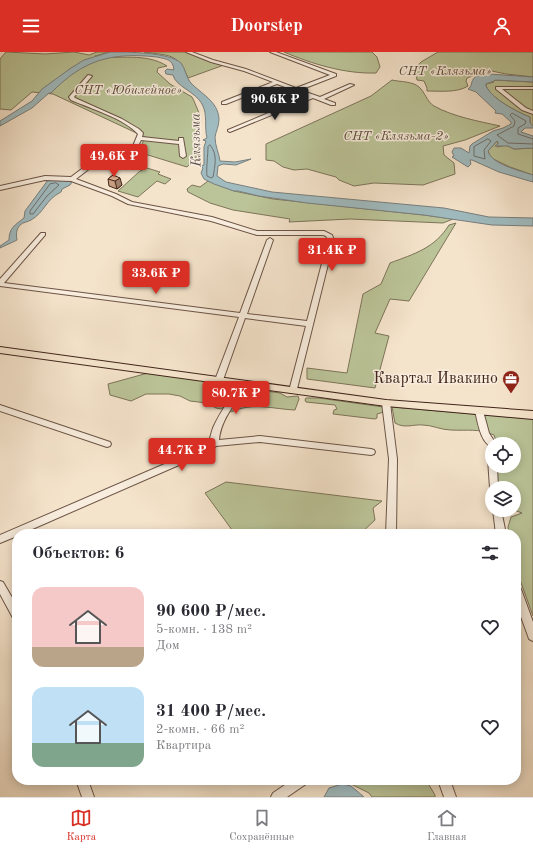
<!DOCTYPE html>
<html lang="ru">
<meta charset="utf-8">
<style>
body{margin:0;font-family:"Old Standard TT",serif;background:#f7f7f7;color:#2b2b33;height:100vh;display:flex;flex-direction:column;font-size:15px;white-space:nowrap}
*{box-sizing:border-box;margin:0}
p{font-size:13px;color:#7c7c81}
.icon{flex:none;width:22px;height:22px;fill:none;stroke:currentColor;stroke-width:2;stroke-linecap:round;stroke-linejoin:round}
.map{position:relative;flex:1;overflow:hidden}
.sheet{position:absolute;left:12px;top:477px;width:509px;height:256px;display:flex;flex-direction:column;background:#fff;border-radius:16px;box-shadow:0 2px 10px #0003}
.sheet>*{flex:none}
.controls{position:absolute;left:485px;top:385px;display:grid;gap:8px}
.controls a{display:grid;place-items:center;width:36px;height:36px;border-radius:50%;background:#fff;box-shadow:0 2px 10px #0003;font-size:20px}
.price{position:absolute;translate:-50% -34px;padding:0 9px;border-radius:4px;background:#d93025;color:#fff;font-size:13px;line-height:26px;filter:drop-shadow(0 1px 2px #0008)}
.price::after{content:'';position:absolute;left:50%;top:24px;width:12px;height:9px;margin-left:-6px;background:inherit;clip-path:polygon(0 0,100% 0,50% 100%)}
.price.active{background:#222;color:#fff}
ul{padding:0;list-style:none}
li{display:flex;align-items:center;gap:12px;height:100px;padding:0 20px}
li span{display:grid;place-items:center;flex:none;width:112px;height:80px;border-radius:12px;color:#555}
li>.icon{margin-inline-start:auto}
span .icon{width:48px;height:48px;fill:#fffc;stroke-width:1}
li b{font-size:17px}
h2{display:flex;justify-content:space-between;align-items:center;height:48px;padding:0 20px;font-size:17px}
header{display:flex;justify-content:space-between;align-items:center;height:52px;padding:0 20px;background:#d93025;color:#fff;font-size:18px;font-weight:700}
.tab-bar{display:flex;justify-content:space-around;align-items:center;height:56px;border-top:1px solid #e1e1e2;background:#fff;font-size:11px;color:#7c7c81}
.tab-bar a{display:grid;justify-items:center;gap:2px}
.tab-bar .active{color:#d93025}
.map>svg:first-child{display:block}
.green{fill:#bbc498;stroke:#7d7459}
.water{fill:#a0bcc1;stroke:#797f7e}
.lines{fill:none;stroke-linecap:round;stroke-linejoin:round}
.shore{stroke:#70706e;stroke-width:1}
.minor-casing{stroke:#6c5446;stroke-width:2}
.major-casing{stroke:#3f241a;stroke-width:2}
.minor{fill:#f8edde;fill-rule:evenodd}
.major{fill:#f5e4cc;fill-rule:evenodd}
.wall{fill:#c79d81;stroke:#3f241a}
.shaded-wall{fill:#a27f69;stroke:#3f241a}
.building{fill:#e7b696;stroke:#3f241a}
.labels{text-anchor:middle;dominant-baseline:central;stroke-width:3;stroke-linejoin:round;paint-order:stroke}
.far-park-label{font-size:13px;font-style:italic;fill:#5e4c3a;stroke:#f8edde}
.far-water-label{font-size:14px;font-style:italic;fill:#5c524c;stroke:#f8edde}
.poi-label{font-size:16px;fill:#3f241a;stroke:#f8edde;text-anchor:end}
</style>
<header><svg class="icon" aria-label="menu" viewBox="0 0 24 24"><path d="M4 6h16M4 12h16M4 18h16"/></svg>Doorstep<svg class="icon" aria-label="person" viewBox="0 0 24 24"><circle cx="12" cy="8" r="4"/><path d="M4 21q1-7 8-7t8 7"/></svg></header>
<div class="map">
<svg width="533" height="745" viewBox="0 0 533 745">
<rect width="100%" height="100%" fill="#f5e4cc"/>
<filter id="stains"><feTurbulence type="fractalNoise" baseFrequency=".005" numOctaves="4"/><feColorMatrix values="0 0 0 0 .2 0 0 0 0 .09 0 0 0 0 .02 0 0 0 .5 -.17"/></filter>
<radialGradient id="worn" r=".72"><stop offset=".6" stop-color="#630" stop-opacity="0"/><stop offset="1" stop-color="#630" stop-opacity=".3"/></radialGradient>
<!-- green -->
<g class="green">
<path d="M6 0 45 2 74 0 89 3 97 0H110L95 4C119 8 145 0 167 14L158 16 157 20 170 32 192 45 194 49 199 61 196 106 187 115 135 99 140 97 145 85 53 42 32 40 11 58 0 57V7Z"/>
<path d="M144 0H186L224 13 188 26C177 0 169 4 144 0Z"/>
<path d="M284 0H372L377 5 380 15 376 21C345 22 312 12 284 0Z"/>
<path d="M438 0H533V25L506 22 487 18 467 26 466 29 468 34C457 41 440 39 427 39V36L424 29 417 28 415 17 421 10Z"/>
<path d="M392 28C400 30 412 29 419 35 425 40 427 50 434 54 454 65 478 69 500 74L465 88 443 94 444 103 454 111 455 122 423 133 374 131 354 134 339 128 336 125 307 117 294 118 283 115 274 109 266 108V92L371 44Z"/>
<path d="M493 28 533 30V74L530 71V65C519 61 486 44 486 32L494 30Z"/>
<polygon points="497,89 498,90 497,95 506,93 514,97 533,96 533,123 510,115 491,106 488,99"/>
<polygon points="147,116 160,120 158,122 171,127 165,132 157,129 138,145 118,139 140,119"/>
<polygon points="208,129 234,139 273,147 424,163 453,167 443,171 350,167 289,170 290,167 233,158 210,151 188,140 187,137 192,133 200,135"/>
<path d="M456 171 409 249 390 247 375 281 389 284 375 336 307 327V316L347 321 363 242 381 232 390 211C414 202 435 196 449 173Z"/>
<polygon points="148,321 232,333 236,336 226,354 221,357 216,356 207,351 190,349 180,344 169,342 146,342 131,349 110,343 108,332"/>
<path d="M245 336 280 341 287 345 298 344 299 347 295 358C273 357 253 350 231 360L230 358Z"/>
<polygon points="306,346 319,346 383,355 384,360 377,362 377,366 375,367 333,362 334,358 337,357 335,353 306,350 305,348"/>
<path d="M392 355 533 367V564L516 517V482H509L508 475 511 465 522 461 514 458V436H499L495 422 498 418 503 417 504 414H514V392H497L494 383C478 376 467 379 451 378 441 378 432 373 423 373 413 372 405 377 395 371Z"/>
<polygon points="226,430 382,449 373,456 375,468 360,482 235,482 205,441"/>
<polygon points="332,728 429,728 429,733 435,743 435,745 372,745 369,741 347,730"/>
</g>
<!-- water -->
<g class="water">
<path d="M110 0C127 0 169 0 181 11 185 16 186 24 190 30 201 42 218 49 219 67 219 74 216 79 215 85 215 94 219 101 220 109L235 110 251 107 236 113 223 112 218 114 217 124 226 130 272 140 444 156 489 165 533 166V174L492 173 424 163 307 151 259 144 238 139H234L214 132 204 127 201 121 203 116 201 114 204 113V95L206 89 203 88 207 86C204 74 208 63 202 52 196 40 175 34 173 23L166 22 165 19 167 17 174 18C173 7 166 7 157 5 111 0 83 8 51 41H49L32 56 0 74V69L32 49 42 37 71 16 84 8Z"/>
<path d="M489 22 533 25V30L495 28 494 29 486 32V34C492 47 517 60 530 65V71L533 74V76H525L521 80 533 84V96L514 97 508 94H495L498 92V90L497 89 488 99C491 112 521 119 533 123V130L499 120 472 108H470L471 112 468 115 452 105 454 104 452 100 454 96H461L469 101 470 94 472 92 493 79 503 76 511 72V70L502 62 495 61 496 59 476 40 468 37 471 34C473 22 478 24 489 22Z"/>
<path d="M56 127 72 130 70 133 62 137 61 140C45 148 45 160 31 168 28 170 23 170 20 173 16 178 16 182 17 188L0 196V194L9 188C9 176 15 173 24 166L25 159 48 128Z"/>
<polygon points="342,732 351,734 364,745 324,745 329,736"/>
</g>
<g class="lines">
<!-- shore -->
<g class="shore">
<polygon points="488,87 491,89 484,98 485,107 474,104 474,95"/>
<polyline points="533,87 518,82 518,76 525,72 526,69 512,61 510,63 515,69 514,74 497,83 508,91 533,92"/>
<path d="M210 93C218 102 215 114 213 125L211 126 207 124C206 118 208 102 208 95Z"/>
<polygon points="56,131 59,133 47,144 33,162 30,162 30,159 50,132"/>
</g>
<defs>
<g id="minor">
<polygon points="186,0 192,0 213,8 246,17 296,36 330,23 270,0 276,0 336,22 336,24 300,38 320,45 350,32 354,33 324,47 335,51 335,53 331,53 313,46 230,80 228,79 228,78 309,44 277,32 226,52 222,52 222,50 273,30 244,19 211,10"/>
<path d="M88 23 92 24 74 45 75 46 122 67 139 77 143 81 142 85 179 89V86H183L186 104 183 106 180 104 179 92 141 88 137 96 133 99 103 106 76 127 116 142 132 150 212 165 257 179H324L332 183 334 188 296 341H290L289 339 306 274 245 266 223 328 219 331 215 328 239 265 0 234V227L41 181H45V183L4 231 240 261 267 188 270 186 273 188 247 262 307 269 328 188 326 184 323 183H257L211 169 128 152 112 144 71 129 45 128 0 138V134L45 124 71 125 99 104 129 97 133 94 138 82C123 66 92 57 71 48L69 45Z"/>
<polygon points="496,35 533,35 533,37 502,37 526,56 533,59 533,62 522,58 496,37"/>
<path d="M244 329 248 332C237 350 221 366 219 388L260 384 371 397 374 398 375 400 374 402 371 403 260 390 216 394 210 399 195 406 21 482H17V484L0 491V483L204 395C211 389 210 384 213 376 220 359 232 345 241 330Z"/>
<polygon points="386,348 390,351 397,407 396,482 386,482 389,407 382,351"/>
<polygon points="0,353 110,390 111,392 110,394 107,395 0,359"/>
<path d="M479 356 483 359 489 381 496 392H492V395C480 390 478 370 475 359Z"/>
<polygon points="492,404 492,414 497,414 498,436 492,436 492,439 490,436 488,407 489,405"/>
<polygon points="493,458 501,458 506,482 496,482"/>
<polygon points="0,529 3,530 17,554 17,568 13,566 0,542"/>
<polygon points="516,533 519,534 521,537 533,570 533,589 529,587 528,584 516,551"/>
<polygon points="76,728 88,728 94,745 82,745"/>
<polygon points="292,728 308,728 306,732 287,745 271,745 273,741"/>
<polygon points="438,728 450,728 456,745 444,745"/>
</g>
<polygon id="major" points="0,295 386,348 533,359 533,367 386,354 0,301"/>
</defs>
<!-- minor casing -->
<use href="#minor" class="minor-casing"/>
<!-- major casing -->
<use href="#major" class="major-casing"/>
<!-- minor -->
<use href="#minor" class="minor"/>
<!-- major -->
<use href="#major" class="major"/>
</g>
<!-- wall -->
<polygon class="wall" points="113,123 122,133 117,137 109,134 108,127"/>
<!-- shaded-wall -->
<polygon class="shaded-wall" points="120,126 122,133 117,137 115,129"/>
<!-- building -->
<polygon class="building" points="113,123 120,126 115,129 108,127"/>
<!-- icons -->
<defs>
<symbol id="office-pin" viewBox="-11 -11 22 30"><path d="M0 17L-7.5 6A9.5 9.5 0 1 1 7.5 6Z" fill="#8f2418" stroke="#f8edde"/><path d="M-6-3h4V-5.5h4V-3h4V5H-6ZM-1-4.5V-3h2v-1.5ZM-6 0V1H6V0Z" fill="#fff"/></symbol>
</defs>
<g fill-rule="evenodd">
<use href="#office-pin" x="501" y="317" width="20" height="27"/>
</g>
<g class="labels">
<!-- far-park labels -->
<g class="far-park-label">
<text x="445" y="19">СНТ «Клязьма»</text>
<text x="128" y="38">СНТ «Юбилейное»</text>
<text x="396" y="84">СНТ «Клязьма-2»</text>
</g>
<!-- far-water labels -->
<g class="far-water-label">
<text transform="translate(196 88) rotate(-91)">Клязьма</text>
</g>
<!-- poi labels -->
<g class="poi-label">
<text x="498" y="327">Квартал Ивакино</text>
</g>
</g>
<rect width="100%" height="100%" filter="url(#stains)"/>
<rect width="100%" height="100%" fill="url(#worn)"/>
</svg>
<div class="controls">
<a><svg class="icon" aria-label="locate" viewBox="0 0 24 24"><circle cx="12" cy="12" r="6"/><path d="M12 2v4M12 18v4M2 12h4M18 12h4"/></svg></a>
<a><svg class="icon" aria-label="layers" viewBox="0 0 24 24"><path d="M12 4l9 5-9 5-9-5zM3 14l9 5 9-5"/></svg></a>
</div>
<b class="price active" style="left:275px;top:69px">90.6K ₽</b>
<b class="price" style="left:114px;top:126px">49.6K ₽</b>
<b class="price" style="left:332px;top:220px">31.4K ₽</b>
<b class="price" style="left:156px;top:243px">33.6K ₽</b>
<b class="price" style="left:236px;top:363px">80.7K ₽</b>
<b class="price" style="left:182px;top:420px">44.7K ₽</b>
<section class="sheet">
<h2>Объектов: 6<svg class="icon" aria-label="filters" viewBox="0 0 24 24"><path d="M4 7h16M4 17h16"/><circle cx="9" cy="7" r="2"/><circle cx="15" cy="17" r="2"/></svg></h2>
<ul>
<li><span style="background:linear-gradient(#f6c9c9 75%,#b9a48a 0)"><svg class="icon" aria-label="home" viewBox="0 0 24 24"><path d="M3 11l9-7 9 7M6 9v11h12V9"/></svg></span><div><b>90 600 ₽/мес.</b><p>5-комн. · 138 m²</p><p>Дом</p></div><svg class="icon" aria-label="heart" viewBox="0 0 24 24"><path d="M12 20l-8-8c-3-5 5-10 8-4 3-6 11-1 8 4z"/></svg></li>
<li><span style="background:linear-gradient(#bfe0f5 70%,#7fa58c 0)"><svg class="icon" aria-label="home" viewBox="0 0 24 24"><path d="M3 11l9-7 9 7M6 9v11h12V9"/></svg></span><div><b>31 400 ₽/мес.</b><p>2-комн. · 66 m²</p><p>Квартира</p></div><svg class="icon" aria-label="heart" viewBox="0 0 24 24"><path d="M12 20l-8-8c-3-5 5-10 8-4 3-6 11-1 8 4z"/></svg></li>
</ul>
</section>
</div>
<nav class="tab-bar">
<a class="active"><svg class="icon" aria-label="map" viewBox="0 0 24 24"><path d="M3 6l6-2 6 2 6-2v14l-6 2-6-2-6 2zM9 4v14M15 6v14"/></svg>Карта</a>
<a><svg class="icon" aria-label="saved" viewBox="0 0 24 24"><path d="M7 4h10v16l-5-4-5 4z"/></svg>Сохранённые</a>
<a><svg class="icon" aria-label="home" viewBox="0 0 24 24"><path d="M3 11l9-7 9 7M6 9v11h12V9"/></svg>Главная</a>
</nav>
